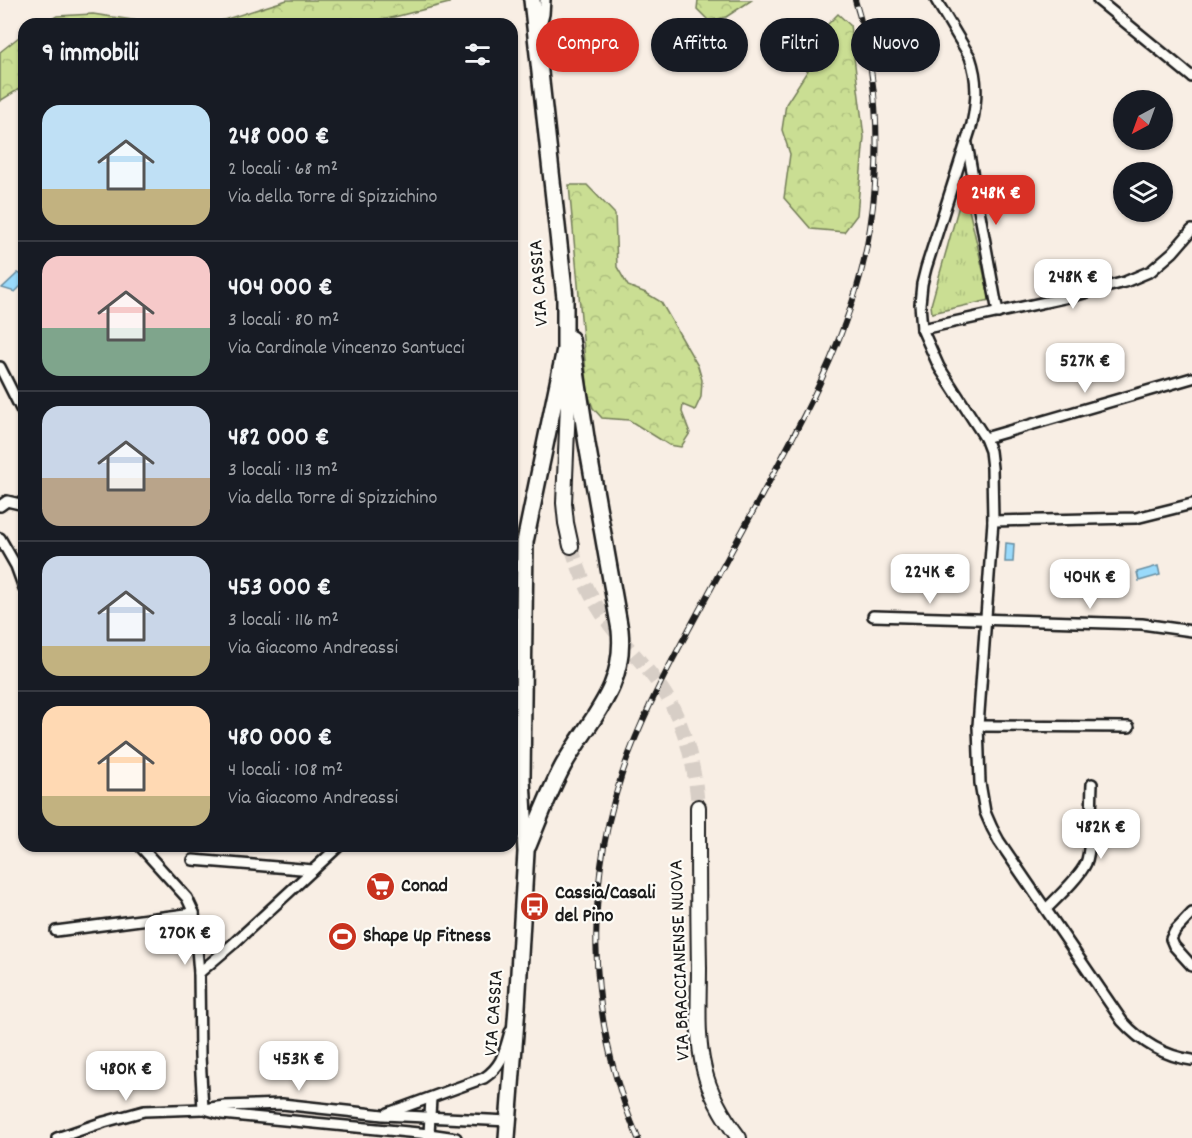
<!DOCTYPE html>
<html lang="it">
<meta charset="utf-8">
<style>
body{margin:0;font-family:Dekko,sans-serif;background:#242831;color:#f1f3f6;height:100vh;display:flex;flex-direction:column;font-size:22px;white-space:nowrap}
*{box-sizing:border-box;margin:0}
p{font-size:20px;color:#9ea1a6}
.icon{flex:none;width:33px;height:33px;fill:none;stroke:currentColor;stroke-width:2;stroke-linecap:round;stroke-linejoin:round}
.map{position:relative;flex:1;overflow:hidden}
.sheet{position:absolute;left:18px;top:18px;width:500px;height:834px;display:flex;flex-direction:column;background:#171b24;border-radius:18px;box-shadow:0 2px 4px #0004}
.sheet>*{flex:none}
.guide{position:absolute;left:536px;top:18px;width:566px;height:54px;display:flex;gap:12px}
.needle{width:39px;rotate:221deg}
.controls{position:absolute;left:1113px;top:90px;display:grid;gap:12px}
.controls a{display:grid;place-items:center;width:60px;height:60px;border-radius:50%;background:#171b24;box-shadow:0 2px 4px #0004;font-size:30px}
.price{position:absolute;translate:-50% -51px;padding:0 14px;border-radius:12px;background:#fff;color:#222;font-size:20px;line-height:39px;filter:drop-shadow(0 2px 3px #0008)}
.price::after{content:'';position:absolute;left:50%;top:36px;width:18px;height:14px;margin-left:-9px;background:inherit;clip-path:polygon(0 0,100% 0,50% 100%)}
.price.on{background:#d93025;color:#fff}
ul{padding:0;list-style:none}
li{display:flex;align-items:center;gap:18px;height:150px;padding:0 24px}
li+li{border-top:2px solid #363941}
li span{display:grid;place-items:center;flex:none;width:168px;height:120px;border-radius:18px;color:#555}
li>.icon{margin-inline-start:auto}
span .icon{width:72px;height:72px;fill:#fffc;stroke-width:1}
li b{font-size:26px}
h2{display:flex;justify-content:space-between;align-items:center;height:72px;padding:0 24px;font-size:26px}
.tag{padding:0 21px;border-radius:27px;background:#171b24;box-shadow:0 2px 4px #0004;font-size:21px;line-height:54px}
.tag.on{background:#d93025;color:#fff}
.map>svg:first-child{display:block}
.grass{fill:url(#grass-tufts);stroke:#737d58;stroke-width:1.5}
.forest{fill:url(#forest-crowns);stroke:#737d58;stroke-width:1.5}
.water{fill:#99dafb;stroke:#678ea2;stroke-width:1.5}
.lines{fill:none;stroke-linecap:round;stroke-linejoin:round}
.secondary-tunnel{stroke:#d7cec6;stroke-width:14;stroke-dasharray:14 7;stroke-linecap:butt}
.street-casing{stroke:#1c1c1c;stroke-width:14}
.secondary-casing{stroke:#1c1c1c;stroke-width:18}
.primary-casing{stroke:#1c1c1c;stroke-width:20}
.street{stroke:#fdfcf7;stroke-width:9}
.secondary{stroke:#fdfcf7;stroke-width:14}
.primary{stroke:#fdfcf7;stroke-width:15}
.rail-casing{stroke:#1c1c1c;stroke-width:6}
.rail{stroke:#fdfcf7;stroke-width:4;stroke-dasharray:11;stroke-linecap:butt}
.labels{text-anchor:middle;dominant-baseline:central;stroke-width:4.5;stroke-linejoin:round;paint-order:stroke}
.street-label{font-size:20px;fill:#1c1c1c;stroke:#fdfcf7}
.poi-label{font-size:20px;font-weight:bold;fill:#1c1c1c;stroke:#fdfcf7;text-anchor:start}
</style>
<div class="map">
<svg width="1192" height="1138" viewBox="0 0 1192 1138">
<defs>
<pattern id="grass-tufts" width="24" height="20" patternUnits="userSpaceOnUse" patternTransform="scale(1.5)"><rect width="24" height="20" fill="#cade93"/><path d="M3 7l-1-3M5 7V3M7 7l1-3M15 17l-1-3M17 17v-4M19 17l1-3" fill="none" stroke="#adbe7e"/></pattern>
<pattern id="forest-crowns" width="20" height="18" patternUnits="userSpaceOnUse" patternTransform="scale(1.5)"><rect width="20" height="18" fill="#cade93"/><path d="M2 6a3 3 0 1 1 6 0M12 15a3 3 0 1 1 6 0" fill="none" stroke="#adbe7e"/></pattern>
</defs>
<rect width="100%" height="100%" fill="#f8eee4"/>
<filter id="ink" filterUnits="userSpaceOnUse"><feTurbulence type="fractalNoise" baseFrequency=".0167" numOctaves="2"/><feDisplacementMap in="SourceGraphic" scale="12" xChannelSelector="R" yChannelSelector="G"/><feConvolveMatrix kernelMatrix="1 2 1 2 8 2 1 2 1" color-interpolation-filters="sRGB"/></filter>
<g filter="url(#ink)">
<!-- grass -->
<polygon class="grass" points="967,201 990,300 932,313 931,305 960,202"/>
<!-- forest -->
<g class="forest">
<polygon points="287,0 451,0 449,3 367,24 211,24"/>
<polygon points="698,0 752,0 726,17 709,21 697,9"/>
<polygon points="93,14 139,21 187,24 42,24 57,16"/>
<polygon points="838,14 850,25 864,137 857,215 844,232 811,229 784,198 790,154 782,130 786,104 810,67 813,39"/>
<polygon points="24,33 24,86 0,101 0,52"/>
<polygon points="569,185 587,185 615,214 617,267 628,286 646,293 661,302 698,366 702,380 701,397 695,410 683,405 682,412 690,433 681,447 669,445 629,420 602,418 593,408 588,394"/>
</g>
<!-- water -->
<g class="water">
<polygon points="18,273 24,276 24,283 15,292 2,288"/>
<polygon points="1006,543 1014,544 1013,562 1005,562"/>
<polygon points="1158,566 1160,575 1139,581 1137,572"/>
</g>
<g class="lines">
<!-- secondary-tunnel -->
<path class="secondary-tunnel" d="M571 546C580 574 591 600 609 624 626 646 646 666 662 689 685 723 695 766 698 807"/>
<defs>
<g id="street">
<path d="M936 0 970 57C978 80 977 100 972 124L926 268 922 284 920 304 922 329 939 367 985 438 990 451 992 468 993 521 978 726 980 783 985 812 992 828 999 841 1122 1021C1141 1042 1164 1056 1192 1060"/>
<polyline points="1098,0 1192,77"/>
<polyline points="539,33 544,14 545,0"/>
<polyline points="967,144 998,313"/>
<polyline points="922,329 1073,296 1125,282 1151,271 1173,252 1192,230"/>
<polyline points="0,367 24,415"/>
<polyline points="985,438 1192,378"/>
<polyline points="0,506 7,501 24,505"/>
<polyline points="993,521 1136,518 1192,504"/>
<polyline points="0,538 16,566 24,588"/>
<polyline points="873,616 1142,624 1192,631"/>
<polyline points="978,726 1129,727"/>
<polyline points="140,846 187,898 194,913 199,973 200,1056 203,1109"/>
<polyline points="193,860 313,870"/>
<path d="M1046 909C1058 897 1079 878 1086 863 1092 849 1091 802 1092 784"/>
<polyline points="1192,913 1175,931 1171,939 1174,946 1192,966"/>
<polyline points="56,931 194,913"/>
<polyline points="199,973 233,944 339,846"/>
<polyline points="208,1110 222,1114 429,1134 456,1138"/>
<path d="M388 1113 484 1078C502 1066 504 1053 510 1032"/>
<polyline points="429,1134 431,1098"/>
<polyline points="57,1138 104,1122 144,1111 203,1109 225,1106 282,1104 383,1115 509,1121"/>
</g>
<g id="secondary">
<polyline points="566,363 568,404 564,503 566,523 571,546"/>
<path d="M698 807C698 861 698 914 699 968 699 1001 696 1037 704 1069 710 1095 723 1117 739 1138"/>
</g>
<g id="primary">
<path d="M528 846C539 819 549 792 563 766 589 719 626 689 620 630L587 444 571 339"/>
<polyline points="507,1138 517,1007 526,852 522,779 525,542 565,349 565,298 532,0"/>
</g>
</defs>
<!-- street casing -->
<use href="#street" class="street-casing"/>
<!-- secondary casing -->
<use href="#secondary" class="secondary-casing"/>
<!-- primary casing -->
<use href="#primary" class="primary-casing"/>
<!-- street -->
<use href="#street" class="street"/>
<!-- secondary -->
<use href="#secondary" class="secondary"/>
<!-- primary -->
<use href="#primary" class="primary"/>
<defs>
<path id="rail" d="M638 1138C585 1016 583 878 629 754 647 707 671 662 695 618 720 572 745 526 770 480 804 417 837 355 857 287 863 267 867 247 870 228 882 150 878 75 855 0"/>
</defs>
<!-- rail casing -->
<use href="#rail" class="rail-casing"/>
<!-- rail -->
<use href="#rail" class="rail"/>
</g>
</g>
<!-- icons -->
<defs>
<symbol id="supermarket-disc" viewBox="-11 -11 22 22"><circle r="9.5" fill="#c8321e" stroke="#fdfcf7"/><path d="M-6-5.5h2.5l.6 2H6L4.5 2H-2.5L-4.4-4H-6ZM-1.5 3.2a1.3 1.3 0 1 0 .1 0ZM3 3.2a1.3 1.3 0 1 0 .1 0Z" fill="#fff"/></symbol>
<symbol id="bus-disc" viewBox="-11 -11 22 22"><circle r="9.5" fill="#c8321e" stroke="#fdfcf7"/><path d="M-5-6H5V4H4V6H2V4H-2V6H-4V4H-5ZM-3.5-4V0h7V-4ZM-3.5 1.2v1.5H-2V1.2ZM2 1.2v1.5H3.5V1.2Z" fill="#fff"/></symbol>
<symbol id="stadium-disc" viewBox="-11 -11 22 22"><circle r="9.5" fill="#c8321e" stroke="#fdfcf7"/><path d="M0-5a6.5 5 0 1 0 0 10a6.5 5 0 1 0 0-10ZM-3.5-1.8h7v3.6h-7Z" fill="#fff"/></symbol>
</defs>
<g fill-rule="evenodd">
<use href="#supermarket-disc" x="364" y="870" width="33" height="33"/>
<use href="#bus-disc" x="518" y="890" width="33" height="33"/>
<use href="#stadium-disc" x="326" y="920" width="33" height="33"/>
</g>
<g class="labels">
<!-- street labels -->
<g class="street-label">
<text transform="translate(540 283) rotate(-94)">VIA CASSIA</text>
<text transform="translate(681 960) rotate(-92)">VIA BRACCIANENSE NUOVA</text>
<text transform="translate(495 1013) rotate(-86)">VIA CASSIA</text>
</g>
<!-- poi labels -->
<g class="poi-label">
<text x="401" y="887">Conad</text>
<text x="555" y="894">Cassia/Casali<tspan x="555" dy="23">del Pino</tspan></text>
<text x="363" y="937">Shape Up Fitness</text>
</g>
</g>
</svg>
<div class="controls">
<a><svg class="needle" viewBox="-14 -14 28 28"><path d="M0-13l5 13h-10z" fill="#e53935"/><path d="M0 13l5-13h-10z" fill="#9ea1a6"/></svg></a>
<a><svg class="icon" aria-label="layers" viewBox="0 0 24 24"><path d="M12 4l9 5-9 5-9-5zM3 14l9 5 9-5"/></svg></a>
</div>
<b class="price on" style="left:996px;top:226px">248K €</b>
<b class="price" style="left:1073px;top:310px">248K €</b>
<b class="price" style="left:1085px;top:394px">527K €</b>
<b class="price" style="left:930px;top:605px">224K €</b>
<b class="price" style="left:1090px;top:610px">404K €</b>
<b class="price" style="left:1101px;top:860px">482K €</b>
<b class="price" style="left:185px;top:966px">270K €</b>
<b class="price" style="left:299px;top:1092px">453K €</b>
<b class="price" style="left:126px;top:1102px">480K €</b>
<div class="guide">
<a class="tag on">Compra</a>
<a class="tag">Affitta</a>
<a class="tag">Filtri</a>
<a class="tag">Nuovo</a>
</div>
<section class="sheet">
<h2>9 immobili<svg class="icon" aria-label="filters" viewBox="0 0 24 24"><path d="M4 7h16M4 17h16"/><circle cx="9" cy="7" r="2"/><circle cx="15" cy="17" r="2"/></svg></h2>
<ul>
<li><span style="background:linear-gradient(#bfe0f5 70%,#c2b280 0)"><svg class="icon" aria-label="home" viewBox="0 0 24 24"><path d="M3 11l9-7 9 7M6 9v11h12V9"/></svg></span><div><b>248 000 €</b><p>2 locali · 68 m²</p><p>Via della Torre di Spizzichino</p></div></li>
<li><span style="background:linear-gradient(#f6c9c9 60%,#7fa58c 0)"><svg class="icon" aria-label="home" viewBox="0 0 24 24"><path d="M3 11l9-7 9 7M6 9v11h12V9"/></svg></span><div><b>404 000 €</b><p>3 locali · 80 m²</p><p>Via Cardinale Vincenzo Santucci</p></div></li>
<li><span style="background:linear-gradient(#c9d6e8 60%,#b9a48a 0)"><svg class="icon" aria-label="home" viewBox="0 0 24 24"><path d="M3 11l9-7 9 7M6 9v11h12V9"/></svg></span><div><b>482 000 €</b><p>3 locali · 113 m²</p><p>Via della Torre di Spizzichino</p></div></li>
<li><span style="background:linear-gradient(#c9d6e8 75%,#c2b280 0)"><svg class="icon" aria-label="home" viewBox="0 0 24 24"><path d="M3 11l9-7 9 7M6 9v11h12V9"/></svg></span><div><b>453 000 €</b><p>3 locali · 116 m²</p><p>Via Giacomo Andreassi</p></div></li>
<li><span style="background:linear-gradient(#ffd9b3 75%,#c2b280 0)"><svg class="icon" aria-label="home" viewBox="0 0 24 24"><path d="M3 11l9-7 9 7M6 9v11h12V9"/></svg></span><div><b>480 000 €</b><p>4 locali · 108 m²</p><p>Via Giacomo Andreassi</p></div></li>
</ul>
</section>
</div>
